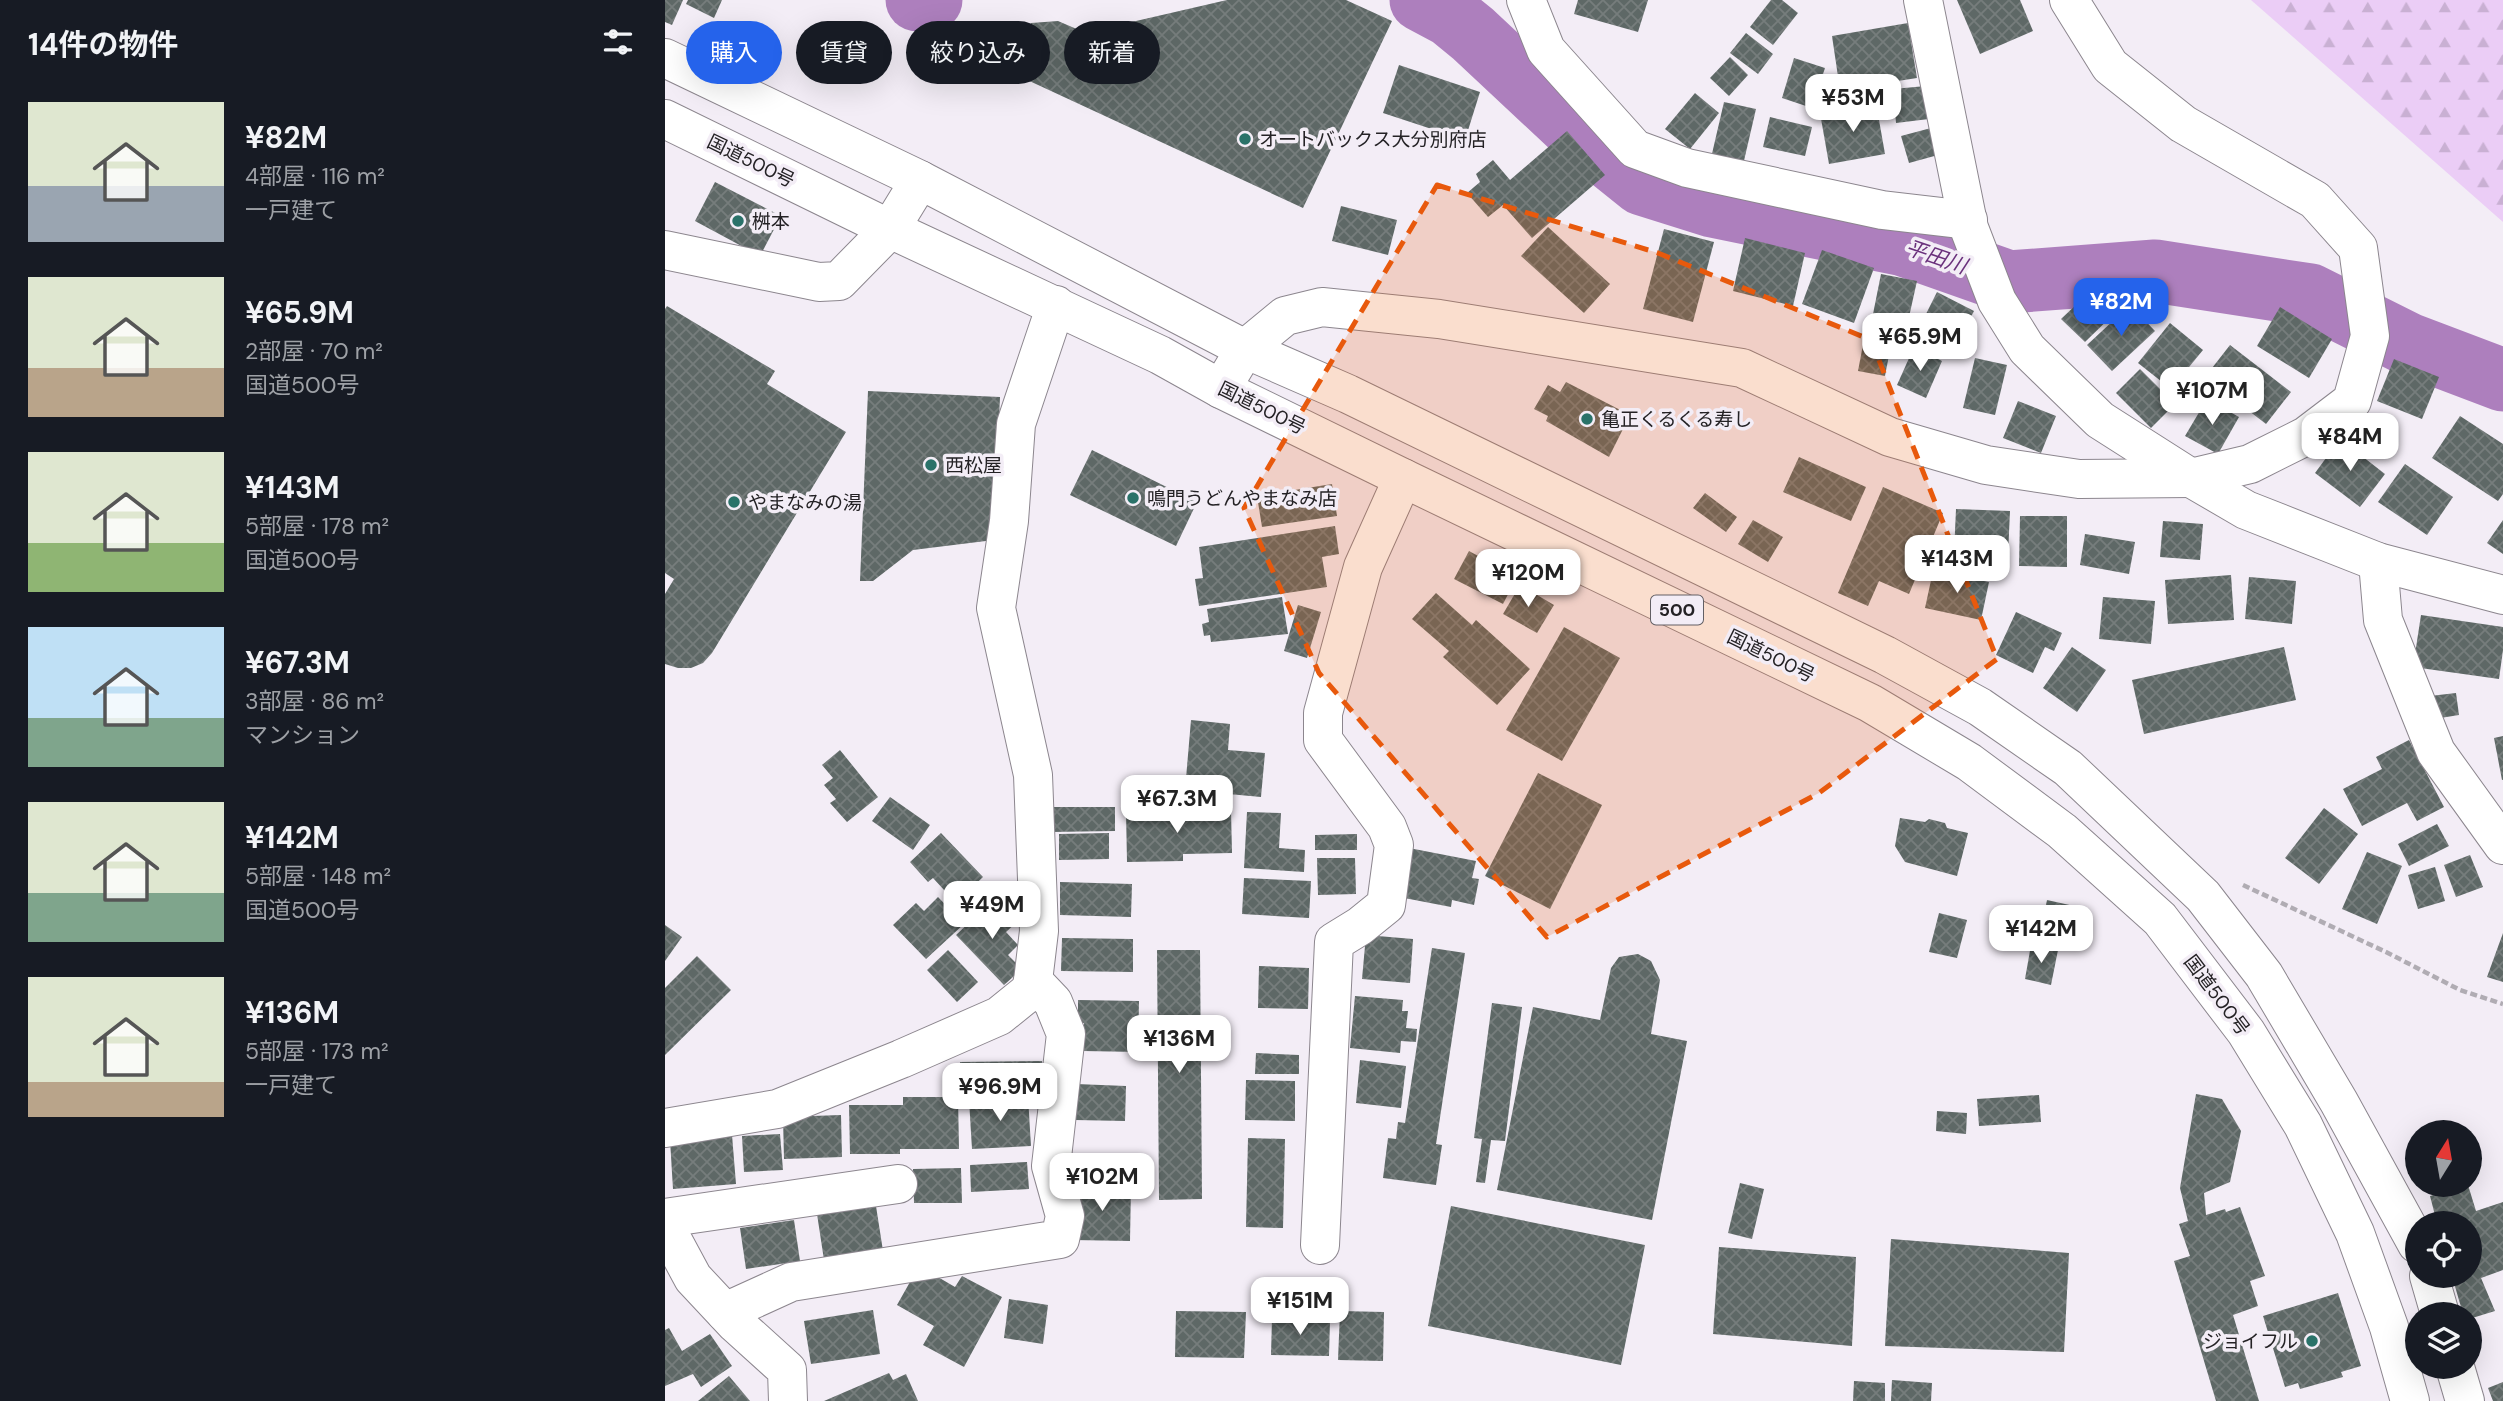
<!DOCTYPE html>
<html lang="ja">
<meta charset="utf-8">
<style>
body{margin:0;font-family:"DM Sans","Noto Sans JP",sans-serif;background:#242831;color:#f1f3f6;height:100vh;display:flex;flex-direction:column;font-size:26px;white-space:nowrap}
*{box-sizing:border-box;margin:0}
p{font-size:23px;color:#9ea1a6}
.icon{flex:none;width:38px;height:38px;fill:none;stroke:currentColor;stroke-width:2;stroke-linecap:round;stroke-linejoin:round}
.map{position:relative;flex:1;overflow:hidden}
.drawer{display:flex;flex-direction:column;background:#171b24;width:665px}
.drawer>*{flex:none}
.banner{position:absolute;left:21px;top:21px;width:665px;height:63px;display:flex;gap:14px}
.needle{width:46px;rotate:11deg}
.buttons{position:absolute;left:1740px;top:1120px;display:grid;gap:14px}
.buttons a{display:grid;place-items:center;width:77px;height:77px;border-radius:50%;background:#171b24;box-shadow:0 7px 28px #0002;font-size:35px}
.price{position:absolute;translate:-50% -60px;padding:0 16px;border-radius:14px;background:#fff;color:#222;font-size:23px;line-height:46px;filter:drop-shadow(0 2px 4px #0008)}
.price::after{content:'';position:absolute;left:50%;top:42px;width:21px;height:16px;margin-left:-10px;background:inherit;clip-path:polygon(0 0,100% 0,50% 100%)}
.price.current{background:#2563eb;color:#fff}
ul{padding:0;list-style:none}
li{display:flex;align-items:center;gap:21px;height:175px;padding:0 28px}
li span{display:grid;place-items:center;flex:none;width:196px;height:140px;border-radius:0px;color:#555}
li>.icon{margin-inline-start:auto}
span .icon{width:84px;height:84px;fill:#fffc;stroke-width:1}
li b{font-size:30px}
h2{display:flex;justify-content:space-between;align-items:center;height:84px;padding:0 28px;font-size:30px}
.chip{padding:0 24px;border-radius:32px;background:#171b24;box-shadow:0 7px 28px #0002;font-size:24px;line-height:63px}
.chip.current{background:#2563eb;color:#fff}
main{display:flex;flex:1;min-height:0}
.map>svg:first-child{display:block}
.forest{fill:url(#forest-firs)}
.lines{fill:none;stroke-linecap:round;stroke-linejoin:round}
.river{stroke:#ad7fbd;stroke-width:63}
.building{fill:url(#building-cross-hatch)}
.street-casing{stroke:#8c868e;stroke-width:40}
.secondary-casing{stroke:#8c868e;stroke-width:40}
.highway-casing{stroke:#8c868e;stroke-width:40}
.path{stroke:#b0acb3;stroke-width:4.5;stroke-dasharray:7 3.5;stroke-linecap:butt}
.street{stroke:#fff;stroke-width:38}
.secondary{stroke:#fff;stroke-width:38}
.highway{stroke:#fff;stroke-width:38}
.marked{fill:#e8590c;fill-opacity:0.2;stroke:#e8590c;stroke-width:5;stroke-dasharray:14 9;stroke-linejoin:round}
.poi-dot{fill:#2a7269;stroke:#f3edf6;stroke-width:2.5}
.labels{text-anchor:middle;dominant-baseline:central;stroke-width:7;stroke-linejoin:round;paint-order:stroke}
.shield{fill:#f3edf6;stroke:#625f64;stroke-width:2}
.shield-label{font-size:18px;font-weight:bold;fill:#242225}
.poi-label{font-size:19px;fill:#242225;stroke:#f3edf6;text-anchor:start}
.street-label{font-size:19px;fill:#242225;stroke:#f3edf6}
.water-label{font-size:21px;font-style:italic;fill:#6a317c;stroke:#f3edf6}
</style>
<main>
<section class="drawer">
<h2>14件の物件<svg class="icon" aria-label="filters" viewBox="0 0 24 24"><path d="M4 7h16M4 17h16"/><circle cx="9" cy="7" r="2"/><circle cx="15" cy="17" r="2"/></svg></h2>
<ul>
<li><span style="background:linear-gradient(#dfe7d0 60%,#9aa5b1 0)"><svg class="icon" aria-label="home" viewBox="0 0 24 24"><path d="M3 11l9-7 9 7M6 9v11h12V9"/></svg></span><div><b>¥82M</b><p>4部屋 · 116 m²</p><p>一戸建て</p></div></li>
<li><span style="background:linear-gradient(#dfe7d0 65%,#b9a48a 0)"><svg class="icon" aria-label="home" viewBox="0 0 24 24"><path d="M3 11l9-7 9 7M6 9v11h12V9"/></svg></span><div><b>¥65.9M</b><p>2部屋 · 70 m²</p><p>国道500号</p></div></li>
<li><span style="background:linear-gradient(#dfe7d0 65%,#8fb573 0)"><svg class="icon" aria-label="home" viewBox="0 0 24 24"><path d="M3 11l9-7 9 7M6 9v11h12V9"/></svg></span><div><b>¥143M</b><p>5部屋 · 178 m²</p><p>国道500号</p></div></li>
<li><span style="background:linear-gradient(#bfe0f5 65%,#7fa58c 0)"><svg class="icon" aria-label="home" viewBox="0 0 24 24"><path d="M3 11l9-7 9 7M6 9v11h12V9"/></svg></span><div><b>¥67.3M</b><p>3部屋 · 86 m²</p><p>マンション</p></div></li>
<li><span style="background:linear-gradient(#dfe7d0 65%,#7fa58c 0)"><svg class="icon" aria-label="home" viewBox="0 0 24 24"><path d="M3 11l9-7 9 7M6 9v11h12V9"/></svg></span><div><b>¥142M</b><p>5部屋 · 148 m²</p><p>国道500号</p></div></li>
<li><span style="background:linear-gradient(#dfe7d0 75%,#b9a48a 0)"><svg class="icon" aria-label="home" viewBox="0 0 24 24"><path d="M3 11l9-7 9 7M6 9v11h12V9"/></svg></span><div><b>¥136M</b><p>5部屋 · 173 m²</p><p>一戸建て</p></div></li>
</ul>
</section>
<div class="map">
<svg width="1838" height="1401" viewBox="0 0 1838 1401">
<defs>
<pattern id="forest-firs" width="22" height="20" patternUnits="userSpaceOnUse" patternTransform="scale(1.75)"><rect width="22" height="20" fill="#ebcdf6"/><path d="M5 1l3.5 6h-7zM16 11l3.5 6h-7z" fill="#c9b0d3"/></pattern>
<pattern id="building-cross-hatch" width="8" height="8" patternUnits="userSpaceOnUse" patternTransform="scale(1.75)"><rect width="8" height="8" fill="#5e6866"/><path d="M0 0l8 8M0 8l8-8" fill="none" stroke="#767d7c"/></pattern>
</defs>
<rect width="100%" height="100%" fill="#f3edf6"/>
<!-- forest -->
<polygon class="forest" points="1586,0 1838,0 1838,222"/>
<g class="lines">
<!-- river -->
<g class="river">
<polyline points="252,0 266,0"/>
<polyline points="756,0 786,16 808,34 916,135 977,184 1047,206 1239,245 1344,282 1490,271 1645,295 1743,344 1838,380"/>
</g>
</g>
<!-- building -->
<g class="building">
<polygon points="0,0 18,0 7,25 0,22"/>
<polygon points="23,0 57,0 49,18 21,4"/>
<polygon points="562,0 681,0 727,21 638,208 343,71 366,23 393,21 449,45 458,24"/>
<polygon points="913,0 983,0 973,32 909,14"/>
<polygon points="1106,0 1117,0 1133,13 1108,45 1085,27"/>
<polygon points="1292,0 1355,0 1368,31 1315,54"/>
<polygon points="1243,23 1252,78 1175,90 1167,36"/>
<polygon points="1081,33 1108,54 1093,74 1065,53"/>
<polygon points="1065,57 1083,75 1064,96 1045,78"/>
<polygon points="1129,58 1160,68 1147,108 1117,98"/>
<polygon points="734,65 815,92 800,140 718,113"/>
<polygon points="1261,86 1264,119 1231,123 1228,89"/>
<polygon points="1030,93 1054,113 1025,149 1000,129"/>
<polygon points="1059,102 1091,109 1078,165 1046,158"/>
<polygon points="1211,103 1220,154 1164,164 1155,113"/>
<polygon points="1105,117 1147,127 1140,156 1098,147"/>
<polygon points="1266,128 1273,155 1244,163 1236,136"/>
<polygon points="902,131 940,175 867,238 838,205 823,217 802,193 815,182 811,174 828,160 845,180"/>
<polygon points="50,182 116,216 95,256 30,221"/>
<polygon points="676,206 732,220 723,255 667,241"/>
<polygon points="883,227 945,284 919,313 856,256"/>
<polygon points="999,229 1049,242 1028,322 978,309"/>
<polygon points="1080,238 1140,253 1128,306 1068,291"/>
<polygon points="1157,250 1209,268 1189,323 1137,304"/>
<polygon points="1216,274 1252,281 1242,326 1207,319"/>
<polygon points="1431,286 1454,309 1420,342 1396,319"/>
<polygon points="1272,292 1309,311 1287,353 1251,334"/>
<polygon points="1465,305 1490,331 1447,371 1422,345"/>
<polygon points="2,306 110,371 102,384 181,432 47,653 38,663 26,668 13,668 0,664 0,594 9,579 0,573 0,309"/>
<polygon points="1615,307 1667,339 1644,378 1592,346"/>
<polygon points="1505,323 1538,350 1506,389 1473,363"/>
<polygon points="1201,329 1228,334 1220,376 1193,371"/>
<polygon points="1565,345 1626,392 1601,424 1540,377"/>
<polygon points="1249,347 1277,361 1261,398 1232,385"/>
<polygon points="1310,358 1342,365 1330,415 1298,408"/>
<polygon points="1729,359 1774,377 1757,419 1712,401"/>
<polygon points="1475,369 1510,404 1486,428 1451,393"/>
<polygon points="901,382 965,415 944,457 881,421 883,416 869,409 883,385 895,392"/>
<polygon points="203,391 335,397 329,540 248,550 208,581 195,581"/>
<polygon points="1542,399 1574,417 1553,454 1520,436"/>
<polygon points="1353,401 1391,416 1376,453 1338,438"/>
<polygon points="1795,416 1838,444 1838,494 1833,501 1767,458"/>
<polygon points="1675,439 1720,474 1695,507 1650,473"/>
<polygon points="427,450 532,502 511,546 405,495"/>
<polygon points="1134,457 1201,487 1186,521 1118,492"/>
<polygon points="1740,464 1788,497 1762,535 1713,502"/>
<polygon points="667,484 672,516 597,527 592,496"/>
<polygon points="1218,487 1278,513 1244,594 1214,581 1203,606 1173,593"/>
<polygon points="1040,493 1072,517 1061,532 1028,508"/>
<polygon points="1291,509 1345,511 1343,555 1289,553"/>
<polygon points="1355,516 1402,516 1402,567 1354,566"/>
<polygon points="1088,520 1118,537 1103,562 1073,544"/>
<polygon points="1838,520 1838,554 1822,543"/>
<polygon points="1498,521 1538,524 1535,560 1495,557"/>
<polygon points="670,526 674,554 657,557 662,587 534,606 530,579 538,578 534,547"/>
<polygon points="1420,534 1470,542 1464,574 1415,565"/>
<polygon points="804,551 852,577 838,604 789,579"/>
<polygon points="1268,571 1324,582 1316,620 1260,608"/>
<polygon points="1566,575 1569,620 1503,624 1500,580"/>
<polygon points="1584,577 1631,581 1627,624 1580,619"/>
<polygon points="855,585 889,605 872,633 838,614"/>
<polygon points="771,593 807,625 811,620 865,669 832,705 778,657 784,651 747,619"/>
<polygon points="617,597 623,634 546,642 545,635 539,636 537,624 544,622 542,609"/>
<polygon points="1438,597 1490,601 1486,644 1434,639"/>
<polygon points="633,605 656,612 642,658 619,651"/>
<polygon points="1351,612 1397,633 1389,651 1380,647 1368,673 1331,655"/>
<polygon points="1756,615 1838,627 1838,650 1834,679 1748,667"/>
<polygon points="899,627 955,658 897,761 841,730"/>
<polygon points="1407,647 1441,670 1412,712 1378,688"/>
<polygon points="1619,647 1631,700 1479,734 1467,680"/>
<polygon points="1791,693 1794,715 1769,719 1765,696"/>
<polygon points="526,720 565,724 563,750 600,753 596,797 520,790"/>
<polygon points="1838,736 1838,780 1837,780 1829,738"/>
<polygon points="1744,740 1779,807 1752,821 1742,803 1697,826 1678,789 1717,769 1711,757"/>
<polygon points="175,750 213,797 182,822 165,803 171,799 159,785 168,778 157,765"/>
<polygon points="873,773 937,805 885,909 820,876"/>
<polygon points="225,797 265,825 248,850 207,821"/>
<polygon points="385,807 450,807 450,831 386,832"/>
<polygon points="1659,808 1693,834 1654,884 1620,858"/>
<polygon points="566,811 567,853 518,854 518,861 462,862 461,812"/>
<polygon points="582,812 616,813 614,848 640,850 639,872 579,868"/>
<polygon points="1235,818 1260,822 1264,819 1280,823 1282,828 1303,833 1292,876 1240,862 1230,846"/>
<polygon points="1772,824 1784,846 1744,866 1733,844"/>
<polygon points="276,833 318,877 291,903 268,878 263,882 245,862"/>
<polygon points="444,833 444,859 394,860 394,834"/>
<polygon points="692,834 692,850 650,850 650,835"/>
<polygon points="744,848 811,861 807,878 814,879 809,905 787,900 786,907 734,897"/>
<polygon points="1702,852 1737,866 1712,924 1677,909"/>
<polygon points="1805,855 1818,887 1791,897 1779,865"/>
<polygon points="652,858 690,858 691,894 653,895"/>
<polygon points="1770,867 1780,901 1753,909 1743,875"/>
<polygon points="579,878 646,881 644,918 577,914"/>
<polygon points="395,882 467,884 466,917 395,915"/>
<polygon points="273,897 299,924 261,959 228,925 251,903 259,911"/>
<polygon points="328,900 351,923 341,932 353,945 343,955 357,969 339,985 291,935"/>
<polygon points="1382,900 1409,906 1402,938 1375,932"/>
<polygon points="1274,913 1302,920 1292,958 1264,952"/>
<polygon points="0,925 17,937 0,961"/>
<polygon points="1838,933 1838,982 1822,977"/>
<polygon points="701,935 748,939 745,983 697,979"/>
<polygon points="397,938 468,939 468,972 396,971"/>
<polygon points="1366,945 1393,950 1386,985 1360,979"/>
<polygon points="767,948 800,953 771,1144 777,1145 771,1185 718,1178 723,1138 731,1139 733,1122 740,1123"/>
<polygon points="283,950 313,982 292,1002 262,970"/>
<polygon points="492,950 535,950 537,1199 494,1200"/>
<polygon points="973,954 986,961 995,980 986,1034 1022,1041 987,1220 832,1190 868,1007 935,1020 946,968 954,957"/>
<polygon points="32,956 66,990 0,1055 0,988"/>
<polygon points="594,966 644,968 643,1009 593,1008"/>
<polygon points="690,996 738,1000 737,1011 743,1011 741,1028 752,1029 751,1042 736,1041 735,1053 685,1048"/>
<polygon points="413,1000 474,1001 473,1052 418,1051 419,1023 413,1023"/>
<polygon points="827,1003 857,1007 840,1141 826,1140 820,1183 811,1182 817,1139 809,1138"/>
<polygon points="591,1053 634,1055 634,1074 590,1074"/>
<polygon points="695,1060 741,1066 736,1108 691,1103"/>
<polygon points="377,1061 378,1092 295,1092 295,1062"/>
<polygon points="581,1080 630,1081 630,1121 580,1120"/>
<polygon points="411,1084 461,1086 460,1121 410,1120"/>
<polygon points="1531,1094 1557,1099 1576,1131 1565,1182 1539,1193 1541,1215 1560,1209 1561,1212 1575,1207 1600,1276 1585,1281 1593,1306 1568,1315 1594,1401 1551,1401 1509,1261 1525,1256 1514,1224 1523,1221 1515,1188"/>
<polygon points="1374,1095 1376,1122 1314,1126 1312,1099"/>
<polygon points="238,1097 293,1097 294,1149 235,1149 235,1154 185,1154 184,1105 238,1105"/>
<polygon points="363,1097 366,1146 307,1149 304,1100"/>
<polygon points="1272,1111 1302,1113 1301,1134 1271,1131"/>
<polygon points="176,1115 177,1157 119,1159 118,1117"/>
<polygon points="115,1134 118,1170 79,1172 77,1136"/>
<polygon points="67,1135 71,1184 8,1189 5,1140"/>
<polygon points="583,1138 620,1139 618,1228 581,1227"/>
<polygon points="362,1162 364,1189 306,1192 305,1165"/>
<polygon points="296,1168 297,1203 249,1203 248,1169"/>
<polygon points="1075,1183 1099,1189 1087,1239 1063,1233"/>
<polygon points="410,1185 466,1186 465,1241 408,1240"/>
<polygon points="1803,1185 1811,1211 1838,1202 1838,1270 1816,1278 1830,1311 1804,1319 1804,1314 1798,1314 1787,1276 1804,1276 1804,1223 1772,1223 1765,1196"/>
<polygon points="211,1206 218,1251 159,1260 152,1214"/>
<polygon points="786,1206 980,1245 956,1365 763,1326"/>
<polygon points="129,1220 135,1261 81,1269 75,1228"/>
<polygon points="1226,1239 1404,1253 1399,1352 1220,1346"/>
<polygon points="1054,1247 1191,1257 1187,1346 1048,1334"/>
<polygon points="254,1266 290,1287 297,1276 337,1297 299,1367 258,1345 269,1326 232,1305"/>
<polygon points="1673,1293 1696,1366 1676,1372 1678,1377 1635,1389 1633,1383 1620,1387 1598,1316"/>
<polygon points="344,1299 383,1305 378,1344 339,1338"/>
<polygon points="208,1310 215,1354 146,1364 139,1321"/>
<polygon points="511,1311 581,1312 579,1358 510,1357"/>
<polygon points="675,1311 719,1312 718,1361 673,1360"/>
<polygon points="607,1318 665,1320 664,1356 606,1355"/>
<polygon points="4,1328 17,1351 45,1334 67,1366 36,1387 28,1374 0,1386 0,1330"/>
<polygon points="224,1373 228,1380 241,1374 253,1401 159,1401"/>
<polygon points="64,1376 85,1401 33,1401"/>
<polygon points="1227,1380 1267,1383 1266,1401 1226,1401"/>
<polygon points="1189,1381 1220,1383 1220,1401 1188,1401"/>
<polygon points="1838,1382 1838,1401 1828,1401 1823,1388"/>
</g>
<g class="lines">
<defs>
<g id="street">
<polyline points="861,0 881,50 970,149 1022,168 1217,210 1303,220"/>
<polyline points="1258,0 1304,228 1332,301 1362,349 1435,420 1526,478 1581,510 1713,562 1838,595"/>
<polyline points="0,250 154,282 174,281 225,229 255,180"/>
<polyline points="1713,562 1718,620 1771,752 1838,845"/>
<polyline points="0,1128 112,1109 236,1059 334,1016 365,991 368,981 374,931 368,775 331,608 344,521 351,424 391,305"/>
<polyline points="0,1218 233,1184"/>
<polyline points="0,1226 28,1278 71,1324 122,1370 123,1401"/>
<polyline points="655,1245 669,942 695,926 721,905 729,845 722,827 658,740 658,713 698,567 738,478"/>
<polyline points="60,1312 126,1282 395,1239 400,1216 386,1166 401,1034 388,1002 368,981"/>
</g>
<polyline id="secondary" points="556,389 580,349 620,316 657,307 774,319 1077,368 1225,437 1321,465 1414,479 1526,478 1585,464 1641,436 1687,401 1705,336 1693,248 1650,200 1518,124 1445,66 1404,0"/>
<g id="highway">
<polyline points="0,58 255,180 580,349 683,394 1220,655 1315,707 1403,768 1538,896 1599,975 1674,1102 1752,1244"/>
<polyline points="0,119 225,229 495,355 556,389 738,478 1205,703 1304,762 1397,831 1495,919 1581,1032 1638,1125 1690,1233 1724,1327 1745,1401"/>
<polyline points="1764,1276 1775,1314"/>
<polyline points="1790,1367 1800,1401"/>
</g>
</defs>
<!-- street casing -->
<use href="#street" class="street-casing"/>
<!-- secondary casing -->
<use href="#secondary" class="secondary-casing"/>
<!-- highway casing -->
<use href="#highway" class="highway-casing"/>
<!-- path -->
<polyline class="path" points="1578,885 1721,952 1795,990 1838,1004"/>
<!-- street -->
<use href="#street" class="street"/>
<!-- secondary -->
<use href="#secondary" class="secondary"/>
<!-- highway -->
<use href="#highway" class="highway"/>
</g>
<!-- marked area -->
<path class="marked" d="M772 185 993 253 1206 340 1332 659 1154 793 882 937 654 673 579 508Z"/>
<!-- markers -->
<g class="poi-dot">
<circle cx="580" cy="139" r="7"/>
<circle cx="73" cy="221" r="7"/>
<circle cx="922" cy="419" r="7"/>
<circle cx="266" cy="465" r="7"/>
<circle cx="468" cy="498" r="7"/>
<circle cx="69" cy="502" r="7"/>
<circle cx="1647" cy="1341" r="7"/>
</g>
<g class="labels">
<!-- shield labels -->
<rect class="shield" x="986" y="595.5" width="52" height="29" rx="5"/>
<g class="shield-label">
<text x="1012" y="610">500</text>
</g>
<!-- poi labels -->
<g class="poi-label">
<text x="594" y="139">オートバックス大分別府店</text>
<text x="87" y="221">桝本</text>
<text x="936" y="419">亀正くるくる寿し</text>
<text x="280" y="465">西松屋</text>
<text x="482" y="498">鳴門うどんやまなみ店</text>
<text x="83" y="502">やまなみの湯</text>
<text x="1633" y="1341" text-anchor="end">ジョイフル</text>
</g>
<!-- street labels -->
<g class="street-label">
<text transform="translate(86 161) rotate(26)">国道500号</text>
<text transform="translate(597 408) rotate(26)">国道500号</text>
<text transform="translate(1106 656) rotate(26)">国道500号</text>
<text transform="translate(1552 995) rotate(53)">国道500号</text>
</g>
<!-- water labels -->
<g class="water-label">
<text transform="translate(1271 257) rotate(19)">平田川</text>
</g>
</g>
</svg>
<div class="buttons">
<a><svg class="needle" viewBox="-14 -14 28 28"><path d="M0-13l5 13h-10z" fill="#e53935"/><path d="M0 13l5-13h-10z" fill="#9ea1a6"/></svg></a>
<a><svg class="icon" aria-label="locate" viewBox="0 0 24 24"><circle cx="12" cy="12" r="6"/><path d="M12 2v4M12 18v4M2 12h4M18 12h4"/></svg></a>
<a><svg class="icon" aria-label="layers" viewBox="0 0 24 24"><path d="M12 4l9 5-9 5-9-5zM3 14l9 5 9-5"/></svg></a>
</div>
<b class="price" style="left:1188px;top:134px">¥53M</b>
<b class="price current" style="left:1456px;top:338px">¥82M</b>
<b class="price" style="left:1255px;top:373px">¥65.9M</b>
<b class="price" style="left:1547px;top:427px">¥107M</b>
<b class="price" style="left:1685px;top:473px">¥84M</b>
<b class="price" style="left:1292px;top:595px">¥143M</b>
<b class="price" style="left:863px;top:609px">¥120M</b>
<b class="price" style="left:512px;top:835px">¥67.3M</b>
<b class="price" style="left:327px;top:941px">¥49M</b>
<b class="price" style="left:1376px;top:965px">¥142M</b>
<b class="price" style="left:514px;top:1075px">¥136M</b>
<b class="price" style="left:335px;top:1123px">¥96.9M</b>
<b class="price" style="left:437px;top:1213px">¥102M</b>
<b class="price" style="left:635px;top:1337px">¥151M</b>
<div class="banner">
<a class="chip current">購入</a>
<a class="chip">賃貸</a>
<a class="chip">絞り込み</a>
<a class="chip">新着</a>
</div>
</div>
</main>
